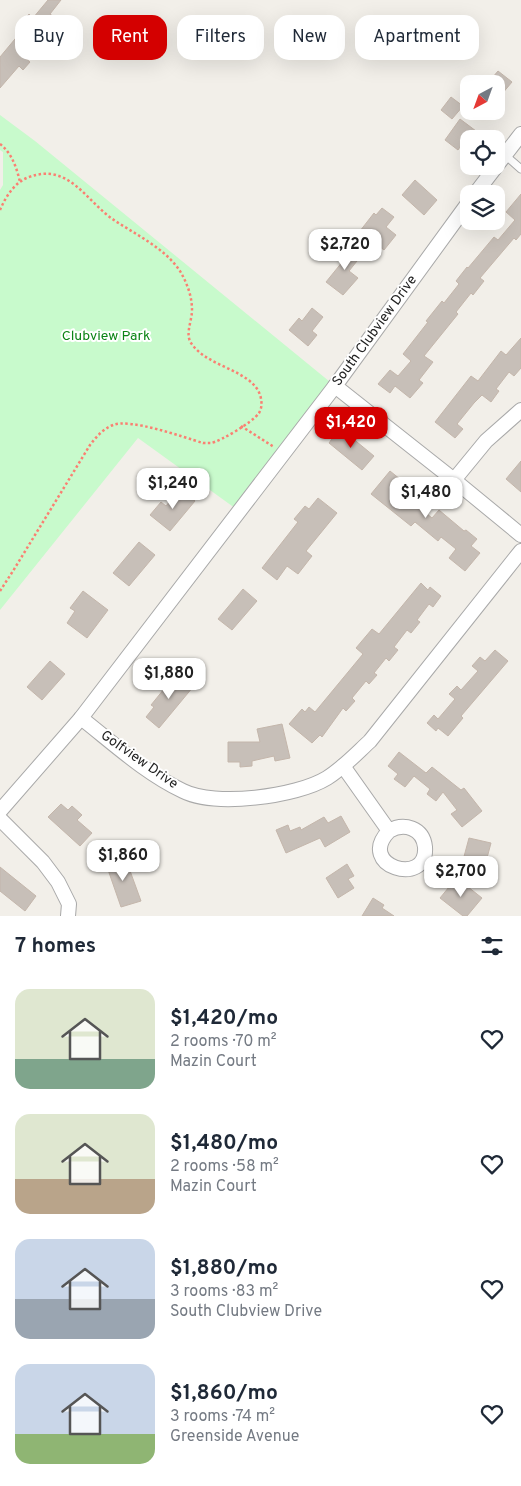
<!DOCTYPE html>
<meta charset="utf-8">
<style>
body{margin:0;font-family:Overpass,sans-serif;background:#f6f6f7;color:#1f2937;height:100vh;display:flex;flex-direction:column;font-size:19px;white-space:nowrap}
*{box-sizing:border-box;margin:0}
p{font-size:16px;color:#747a83}
.icon{flex:none;width:28px;height:28px;fill:none;stroke:currentColor;stroke-width:2;stroke-linecap:round;stroke-linejoin:round}
.map{position:relative;height:916px;overflow:hidden}
.side{display:flex;flex-direction:column;background:#fff;flex:1}
.side>*{flex:none}
.banner{position:absolute;left:15px;top:15px;width:491px;height:45px;display:flex;gap:10px}
.needle{width:32px;rotate:221deg}
.tools{position:absolute;left:460px;top:75px;display:grid;gap:10px}
.tools a{display:grid;place-items:center;width:45px;height:45px;border-radius:10px;background:#fff;box-shadow:0 5px 20px #0002;font-size:25px}
.price{position:absolute;translate:-50% -42px;padding:0 11px;border-radius:10px;background:#fff;color:#222;font-size:16px;line-height:32px;filter:drop-shadow(0 1px 2px #0008)}
.price::after{content:'';position:absolute;left:50%;top:30px;width:15px;height:11px;margin-left:-8px;background:inherit;clip-path:polygon(0 0,100% 0,50% 100%)}
.price.current{background:#d40000;color:#fff}
ul{padding:0;list-style:none}
li{display:flex;align-items:center;gap:15px;height:125px;padding:0 15px}
li span{display:grid;place-items:center;flex:none;width:140px;height:100px;border-radius:15px;color:#555}
li>.icon{margin-inline-start:auto}
span .icon{width:60px;height:60px;fill:#fffc;stroke-width:1}
li b{font-size:21px}
h2{display:flex;justify-content:space-between;align-items:center;height:60px;padding:0 15px;font-size:21px}
.pill{padding:0 18px;border-radius:15px;background:#fff;box-shadow:0 5px 20px #0002;font-size:18px;line-height:45px}
.pill.current{background:#d40000;color:#fff}
.map>svg:first-child{display:block}
.park{fill:#c8facc}
.building{fill:#c7bfb8;stroke:#c4b6ab}
.lines{fill:none;stroke-linecap:round;stroke-linejoin:round}
.lane-casing{stroke:#a9a9a9;stroke-width:9}
.street-casing{stroke:#a9a9a9;stroke-width:16}
.path{stroke:#fa8072;stroke-width:2.5;stroke-dasharray:2.5 2.5;stroke-linecap:butt}
.lane{stroke:#fff;stroke-width:7}
.street{stroke:#fff;stroke-width:14}
.labels{text-anchor:middle;dominant-baseline:central;stroke-width:4;stroke-linejoin:round;paint-order:stroke}
.street-label{font-size:14px;fill:#222;stroke:#fff}
.park-label{font-size:14px;fill:#0c8416;stroke:#fff}
</style>
<div class="map">
<svg width="521" height="916" viewBox="0 0 521 916">
<rect width="100%" height="100%" fill="#f2efe9"/>
<!-- park -->
<polygon class="park" points="0,115 35,141 335,386 239,511 138,438 0,610 0,190 3,185 3,152 0,150"/>
<!-- building -->
<g class="building">
<polygon points="48,0 61,0 50,14 59,21 42,41 40,39 24,57 30,62 23,70 19,66 0,88 0,57 25,27 21,24 29,14 33,18"/>
<polygon points="498,71 512,82 496,101 496,84 487,84"/>
<polygon points="451,97 463,106 452,119 441,110"/>
<polygon points="460,119 476,131 469,140 466,138 458,150 445,140"/>
<polygon points="415,180 437,200 424,215 402,195"/>
<polygon points="521,194 521,234 516,240 514,238 480,278 484,281 473,295 471,293 456,312 458,314 424,356 433,362 419,380 423,383 410,398 395,386 390,393 378,384 390,370 398,376 411,361 403,354 428,322 426,321 442,301 444,303 459,284 456,281 467,267 468,268 494,237 498,240 515,220 506,212"/>
<polygon points="382,208 394,217 386,227 396,235 384,250 360,231 374,213 376,215"/>
<polygon points="348,245 361,256 349,271 358,278 343,295 326,282 343,261 338,257"/>
<polygon points="312,308 323,317 312,331 317,335 308,346 289,330 299,318 302,321"/>
<polygon points="521,338 521,368 514,376 509,372 496,389 499,391 491,402 482,395 474,403 457,424 463,429 455,438 435,422 471,376 478,381 501,351 506,355"/>
<polygon points="340,428 374,456 362,470 329,443"/>
<polygon points="521,461 521,492 506,479"/>
<polygon points="390,471 411,488 412,486 423,495 415,504 432,518 439,510 464,531 466,530 477,539 471,546 480,553 465,571 449,558 456,549 441,537 438,541 415,522 411,526 371,494"/>
<polygon points="180,489 195,501 170,531 150,515 161,502 166,506"/>
<polygon points="318,498 337,513 306,551 312,556 298,574 287,566 277,580 262,568 298,522 294,519 305,506 309,509"/>
<polygon points="139,542 155,555 129,586 113,573"/>
<polygon points="421,583 428,590 430,587 441,596 433,607 429,604 417,620 420,622 411,633 407,630 394,647 398,650 389,661 386,658 374,673 377,675 369,684 366,681 352,698 355,701 346,711 343,708 322,737 320,735 312,743 289,724 302,709 305,712 309,707 315,712 363,654 356,648 372,629 379,634"/>
<polygon points="243,589 257,601 232,630 218,619"/>
<polygon points="83,591 108,610 87,638 67,623 75,611 70,608"/>
<polygon points="495,650 508,661 461,716 463,718 448,736 438,728 436,731 427,723 434,715 438,719 455,699 449,694 457,686 461,690 478,671 472,666 480,657 485,661"/>
<polygon points="50,661 65,674 42,700 27,687"/>
<polygon points="177,673 193,687 159,728 146,717 154,707 151,705"/>
<polygon points="282,724 290,758 275,761 274,756 252,761 252,766 240,767 240,762 228,762 228,742 260,742 257,729"/>
<polygon points="399,752 426,773 432,767 461,790 464,788 482,811 462,827 451,814 457,810 443,792 436,801 427,794 430,789 414,776 405,787 394,779 398,774 388,766"/>
<polygon points="61,804 68,810 72,806 82,815 77,820 92,833 80,846 48,817"/>
<polygon points="341,816 350,832 325,847 320,838 286,853 276,830 288,825 290,831 300,827 301,830 324,817 328,823"/>
<polygon points="469,838 491,843 484,869 462,864"/>
<polygon points="125,857 141,901 121,907 106,864"/>
<polygon points="347,864 354,876 348,879 354,888 338,898 326,878"/>
<polygon points="0,867 36,896 25,911 0,891"/>
<polygon points="458,879 482,898 467,916 463,916 440,898 449,887 451,888"/>
<polygon points="373,898 384,905 382,908 394,916 362,916"/>
</g>
<g class="lines">
<defs>
<polyline id="lane" points="505,155 521,169"/>
<g id="street">
<polyline points="475,194 521,134"/>
<polyline points="335,386 454,480 521,535"/>
<polyline points="454,480 486,441 521,410"/>
<path d="M81 718C113 743 145 773 183 791 215 807 296 797 327 778 343 768 356 754 370 741L521 551"/>
<path d="M343 766 389 831C355 866 428 888 425 847 423 828 404 822 389 831"/>
<polyline points="0,811 81,718 335,386 469,202"/>
<polyline points="0,819 43,862 58,882 69,904 68,916"/>
</g>
</defs>
<!-- lane casing -->
<use href="#lane" class="lane-casing"/>
<!-- street casing -->
<use href="#street" class="street-casing"/>
<!-- path -->
<g class="path">
<path d="M0 144C12 153 17 169 20 182"/>
<path d="M0 210C6 196 15 182 29 177 68 163 84 198 111 218 134 234 164 247 180 271 187 283 192 296 192 310 192 321 185 334 191 343 205 364 238 368 254 385 261 392 264 405 259 413 253 422 221 441 211 443 208 443 206 443 203 443 183 437 130 418 113 425 103 429 96 437 90 445L13 571 0 591"/>
<polyline points="241,426 274,447"/>
</g>
<!-- lane -->
<use href="#lane" class="lane"/>
<!-- street -->
<use href="#street" class="street"/>
</g>
<g class="labels">
<!-- street labels -->
<g class="street-label">
<text transform="translate(375 331) rotate(-54)">South Clubview Drive</text>
<text transform="translate(139 760) rotate(35)">Golfview Drive</text>
</g>
<!-- park labels -->
<g class="park-label">
<text x="106" y="336">Clubview Park</text>
</g>
</g>
</svg>
<div class="tools">
<a><svg class="needle" viewBox="-14 -14 28 28"><path d="M0-13l5 13h-10z" fill="#e53935"/><path d="M0 13l5-13h-10z" fill="#747a83"/></svg></a>
<a><svg class="icon" aria-label="locate" viewBox="0 0 24 24"><circle cx="12" cy="12" r="6"/><path d="M12 2v4M12 18v4M2 12h4M18 12h4"/></svg></a>
<a><svg class="icon" aria-label="layers" viewBox="0 0 24 24"><path d="M12 4l9 5-9 5-9-5zM3 14l9 5 9-5"/></svg></a>
</div>
<b class="price" style="left:345px;top:271px">$2,720</b>
<b class="price current" style="left:351px;top:449px">$1,420</b>
<b class="price" style="left:173px;top:510px">$1,240</b>
<b class="price" style="left:426px;top:519px">$1,480</b>
<b class="price" style="left:169px;top:700px">$1,880</b>
<b class="price" style="left:123px;top:882px">$1,860</b>
<b class="price" style="left:461px;top:898px">$2,700</b>
<div class="banner">
<a class="pill">Buy</a>
<a class="pill current">Rent</a>
<a class="pill">Filters</a>
<a class="pill">New</a>
<a class="pill">Apartment</a>
</div>
</div>
<section class="side">
<h2>7 homes<svg class="icon" aria-label="filters" viewBox="0 0 24 24"><path d="M4 7h16M4 17h16"/><circle cx="9" cy="7" r="2"/><circle cx="15" cy="17" r="2"/></svg></h2>
<ul>
<li><span style="background:linear-gradient(#dfe7d0 70%,#7fa58c 0)"><svg class="icon" aria-label="home" viewBox="0 0 24 24"><path d="M3 11l9-7 9 7M6 9v11h12V9"/></svg></span><div><b>$1,420/mo</b><p>2 rooms · 70 m²</p><p>Mazin Court</p></div><svg class="icon" aria-label="heart" viewBox="0 0 24 24"><path d="M12 20l-8-8c-3-5 5-10 8-4 3-6 11-1 8 4z"/></svg></li>
<li><span style="background:linear-gradient(#dfe7d0 65%,#b9a48a 0)"><svg class="icon" aria-label="home" viewBox="0 0 24 24"><path d="M3 11l9-7 9 7M6 9v11h12V9"/></svg></span><div><b>$1,480/mo</b><p>2 rooms · 58 m²</p><p>Mazin Court</p></div><svg class="icon" aria-label="heart" viewBox="0 0 24 24"><path d="M12 20l-8-8c-3-5 5-10 8-4 3-6 11-1 8 4z"/></svg></li>
<li><span style="background:linear-gradient(#c9d6e8 60%,#9aa5b1 0)"><svg class="icon" aria-label="home" viewBox="0 0 24 24"><path d="M3 11l9-7 9 7M6 9v11h12V9"/></svg></span><div><b>$1,880/mo</b><p>3 rooms · 83 m²</p><p>South Clubview Drive</p></div><svg class="icon" aria-label="heart" viewBox="0 0 24 24"><path d="M12 20l-8-8c-3-5 5-10 8-4 3-6 11-1 8 4z"/></svg></li>
<li><span style="background:linear-gradient(#c9d6e8 70%,#8fb573 0)"><svg class="icon" aria-label="home" viewBox="0 0 24 24"><path d="M3 11l9-7 9 7M6 9v11h12V9"/></svg></span><div><b>$1,860/mo</b><p>3 rooms · 74 m²</p><p>Greenside Avenue</p></div><svg class="icon" aria-label="heart" viewBox="0 0 24 24"><path d="M12 20l-8-8c-3-5 5-10 8-4 3-6 11-1 8 4z"/></svg></li>
</ul>
</section>
